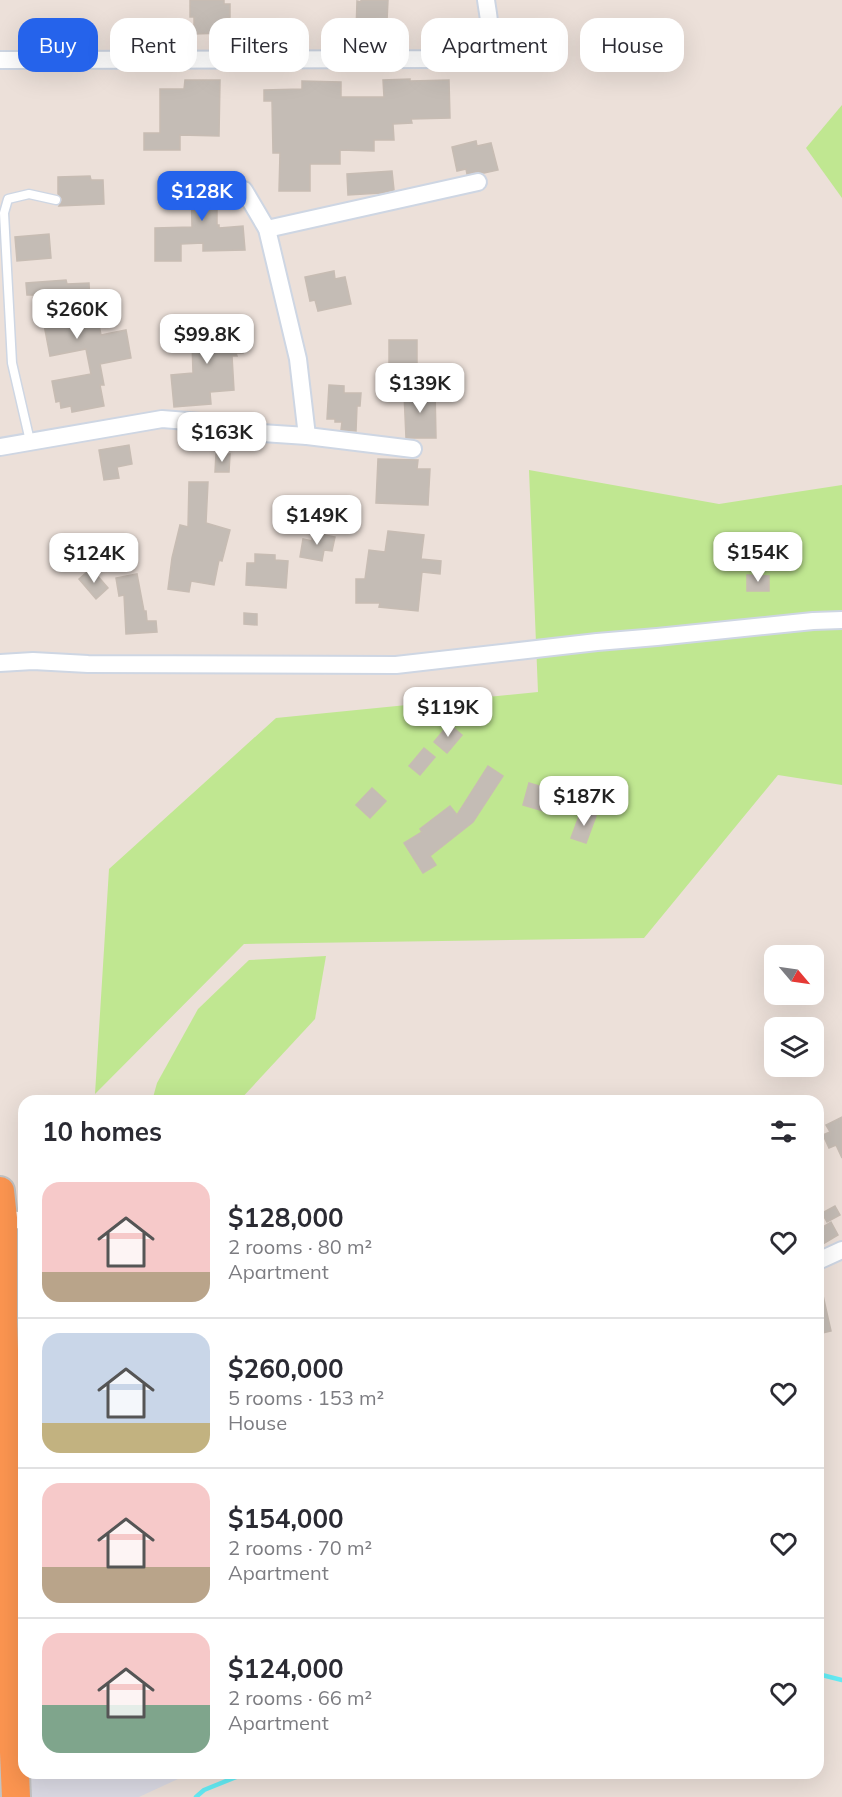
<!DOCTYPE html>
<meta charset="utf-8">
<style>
body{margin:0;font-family:Mulish,sans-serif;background:#f2f2f3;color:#2b2b33;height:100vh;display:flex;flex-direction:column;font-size:22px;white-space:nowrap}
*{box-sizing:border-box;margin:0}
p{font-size:20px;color:#7c7c81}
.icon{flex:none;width:33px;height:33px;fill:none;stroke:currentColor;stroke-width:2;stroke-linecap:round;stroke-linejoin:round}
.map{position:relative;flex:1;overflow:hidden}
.drawer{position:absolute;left:18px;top:1095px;width:806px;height:684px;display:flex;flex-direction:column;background:#fff;border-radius:18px;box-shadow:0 6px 24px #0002}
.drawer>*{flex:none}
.guide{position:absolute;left:18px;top:18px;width:807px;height:54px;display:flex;gap:12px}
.needle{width:39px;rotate:119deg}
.controls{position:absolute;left:764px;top:945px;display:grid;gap:12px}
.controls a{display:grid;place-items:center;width:60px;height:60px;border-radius:12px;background:#fff;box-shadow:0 6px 24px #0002;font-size:30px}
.price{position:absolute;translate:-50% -51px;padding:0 14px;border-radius:12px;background:#fff;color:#222;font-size:20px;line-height:39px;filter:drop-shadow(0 2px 3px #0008)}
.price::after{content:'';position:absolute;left:50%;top:36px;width:18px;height:14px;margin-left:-9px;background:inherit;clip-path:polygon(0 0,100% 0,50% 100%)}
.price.selected{background:#2563eb;color:#fff}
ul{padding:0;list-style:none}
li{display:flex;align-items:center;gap:18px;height:150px;padding:0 24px}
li+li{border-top:2px solid #e1e1e2}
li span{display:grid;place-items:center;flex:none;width:168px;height:120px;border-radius:18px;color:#555}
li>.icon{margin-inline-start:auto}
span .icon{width:72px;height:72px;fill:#fffc;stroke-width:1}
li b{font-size:26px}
h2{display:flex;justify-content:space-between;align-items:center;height:72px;padding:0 24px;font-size:26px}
.chip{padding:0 21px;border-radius:18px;background:#fff;box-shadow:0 6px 24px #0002;font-size:21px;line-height:54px}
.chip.selected{background:#2563eb;color:#fff}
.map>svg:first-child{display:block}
.industrial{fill:#dbdae4}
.green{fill:#c0e791}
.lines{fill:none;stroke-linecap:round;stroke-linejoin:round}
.stream{stroke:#64edf6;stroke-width:4.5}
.building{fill:#c4bcb5;stroke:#c7bcb3;stroke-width:1.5}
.service-casing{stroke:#ced6e3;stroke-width:11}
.minor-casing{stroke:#ced6e3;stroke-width:20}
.trunk-casing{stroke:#c3c3c3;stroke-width:32}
.service{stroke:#fff;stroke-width:8}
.minor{stroke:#fff;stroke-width:16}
.trunk{stroke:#fc9550;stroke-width:28}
</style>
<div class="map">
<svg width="842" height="1797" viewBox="0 0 842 1797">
<rect width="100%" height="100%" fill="#ece0d9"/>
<!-- industrial -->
<polygon class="industrial" points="24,1408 24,1773 191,1773 139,1797 0,1797 0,1422"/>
<!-- green -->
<g class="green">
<polygon points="842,105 842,198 806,148"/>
<polygon points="529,470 719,504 842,485 842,785 778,775 644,938 244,944 95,1094 109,869 276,718 538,692"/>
<polygon points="326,956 315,1019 239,1101 152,1101 157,1083 198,1009 249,960"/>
</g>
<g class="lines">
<!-- stream -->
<g class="stream">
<polyline points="818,1674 842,1680"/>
<polyline points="196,1797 204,1790 246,1773"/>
</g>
</g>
<!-- building -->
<g class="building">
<polygon points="190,0 224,0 224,4 230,4 230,17 224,18 224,33 194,34 194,17 190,17"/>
<polygon points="361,0 388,0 387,21 378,21 377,34 356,33 357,1 361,2"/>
<polygon points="545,27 547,45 539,46 540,61 515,64 511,31"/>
<polygon points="410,79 410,81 449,80 450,118 411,119 412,123 393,124 394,140 374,140 374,151 340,150 340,164 310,164 310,191 279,191 280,153 273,153 272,101 264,101 264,90 302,89 302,81 341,82 341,97 384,97 383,80"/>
<polygon points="185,80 220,80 219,136 180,135 180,150 144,150 144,133 160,133 160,89 184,89"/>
<polygon points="476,141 477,146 491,143 498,170 484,173 476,172 467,174 466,169 457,171 452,147"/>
<polygon points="392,171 394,190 381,193 348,195 347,174"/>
<polygon points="219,174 219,178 234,178 234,203 217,203 217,225 219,225 219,228 243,226 245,250 203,251 203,243 181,244 181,261 155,261 155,228 192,227 191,175"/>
<polygon points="90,176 91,180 103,180 104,204 59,206 62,201 62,198 58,194 58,177"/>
<polygon points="49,234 51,258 17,261 15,237"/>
<polygon points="334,271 335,279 345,277 351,304 318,311 315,300 310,301 305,277"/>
<polygon points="66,280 67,284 89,283 91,321 98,320 101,335 126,330 131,358 100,364 104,385 100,385 104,406 72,412 71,406 61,408 60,401 56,402 52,381 91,374 86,349 50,356 42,314 36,314 35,295 27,295 26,283"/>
<polygon points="230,324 230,332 236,332 236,342 243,342 243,353 236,353 237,356 232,356 234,390 210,392 211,404 174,407 171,375 193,373 192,342 186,343 186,326"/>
<rect x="389" y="340" width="28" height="30"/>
<polygon points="329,385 344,386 344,393 361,393 360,406 357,406 356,431 341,430 342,422 335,422 335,419 327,419"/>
<polygon points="435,389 436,438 406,438 404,393 414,392 414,390"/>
<polygon points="129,445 132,464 117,467 119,478 104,480 99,450"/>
<polygon points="216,454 230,454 229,472 215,472"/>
<polygon points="378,459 418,460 417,469 430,469 428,505 376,503"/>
<polygon points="189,482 208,482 206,523 230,530 222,561 219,560 214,585 191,581 189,592 168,589 172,558 180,525 188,527"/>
<polygon points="313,530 325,532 325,535 335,537 332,551 324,550 322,561 300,557 303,539 312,541"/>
<polygon points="388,531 424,535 421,559 441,561 440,574 422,572 418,611 379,607 380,603 356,603 356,579 365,579 369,550 385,552"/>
<polygon points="255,554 275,555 275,560 288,561 286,588 246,585 247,563 255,563"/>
<polygon points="88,571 93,576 95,573 108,588 96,599 79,579"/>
<polygon points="137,574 144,611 146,611 147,621 156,621 157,632 126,634 124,595 119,596 116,578"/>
<polygon points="747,575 769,576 769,591 747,591"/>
<polygon points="244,613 257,614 257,625 244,624"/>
<polygon points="449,724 462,735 447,753 434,742"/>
<polygon points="424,748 435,757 420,775 409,766"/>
<polygon points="488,766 503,776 473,822 430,856 436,865 423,873 404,843 422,832 420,829 450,806 457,815"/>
<polygon points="529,783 553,790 547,812 523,805"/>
<polygon points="372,788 386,801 370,818 356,805"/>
<polygon points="581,811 596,816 586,843 571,838"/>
<polygon points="842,1117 842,1158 836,1145 829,1148 823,1135 830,1132 826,1125"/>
<polygon points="835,1206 840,1215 827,1222 822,1213"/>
<polygon points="831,1222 838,1235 818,1247 818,1230"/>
<polygon points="822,1291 831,1331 818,1334 818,1292"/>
</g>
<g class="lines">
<defs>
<polyline id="service" points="30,441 12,363 4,213 8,199 29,194 56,200"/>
<g id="minor">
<path d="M0 60 458 59 477 57C494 32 490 29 486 0"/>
<polyline points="244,190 267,229 298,359 307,436"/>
<polyline points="267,229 478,182"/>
<polyline points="0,447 162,419 200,422 248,432 307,436 413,449"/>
<polyline points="0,663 33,661 88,664 396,665 597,642 657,637 813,621 842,620"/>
<polyline points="3,1218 24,1221"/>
<polyline points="818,1261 842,1250"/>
</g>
<polyline id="trunk" points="0,1191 3,1218 3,1321 10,1531 10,1662 16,1797"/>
</defs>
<!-- service casing -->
<use href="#service" class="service-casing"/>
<!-- minor casing -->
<use href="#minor" class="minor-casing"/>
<!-- trunk casing -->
<use href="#trunk" class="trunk-casing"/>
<!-- service -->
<use href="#service" class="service"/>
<!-- minor -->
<use href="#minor" class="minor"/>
<!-- trunk -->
<use href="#trunk" class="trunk"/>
</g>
</svg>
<div class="controls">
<a><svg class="needle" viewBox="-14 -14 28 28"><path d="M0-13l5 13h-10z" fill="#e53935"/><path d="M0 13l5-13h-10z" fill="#7c7c81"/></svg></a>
<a><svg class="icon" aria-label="layers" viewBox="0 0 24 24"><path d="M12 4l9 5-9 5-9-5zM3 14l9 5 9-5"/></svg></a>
</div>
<b class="price selected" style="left:202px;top:222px">$128K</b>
<b class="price" style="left:77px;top:340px">$260K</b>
<b class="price" style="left:207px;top:365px">$99.8K</b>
<b class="price" style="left:420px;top:414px">$139K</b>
<b class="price" style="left:222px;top:463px">$163K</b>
<b class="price" style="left:317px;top:546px">$149K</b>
<b class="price" style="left:758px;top:583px">$154K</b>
<b class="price" style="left:94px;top:584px">$124K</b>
<b class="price" style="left:448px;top:738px">$119K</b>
<b class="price" style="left:584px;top:827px">$187K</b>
<div class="guide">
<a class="chip selected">Buy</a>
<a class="chip">Rent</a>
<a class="chip">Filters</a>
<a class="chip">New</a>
<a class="chip">Apartment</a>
<a class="chip">House</a>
</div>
<section class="drawer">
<h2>10 homes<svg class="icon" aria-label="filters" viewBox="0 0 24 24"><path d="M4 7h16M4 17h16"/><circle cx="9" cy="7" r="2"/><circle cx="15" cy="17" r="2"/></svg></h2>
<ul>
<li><span style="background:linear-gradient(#f6c9c9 75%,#b9a48a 0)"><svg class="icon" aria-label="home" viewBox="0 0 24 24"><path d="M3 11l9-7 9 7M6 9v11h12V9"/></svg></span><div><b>$128,000</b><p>2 rooms · 80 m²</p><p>Apartment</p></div><svg class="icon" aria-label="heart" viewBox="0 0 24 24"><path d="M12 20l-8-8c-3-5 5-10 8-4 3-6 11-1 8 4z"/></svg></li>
<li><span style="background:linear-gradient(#c9d6e8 75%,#c2b280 0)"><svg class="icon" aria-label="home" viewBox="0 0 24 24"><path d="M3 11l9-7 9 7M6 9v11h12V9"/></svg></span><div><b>$260,000</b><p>5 rooms · 153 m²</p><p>House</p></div><svg class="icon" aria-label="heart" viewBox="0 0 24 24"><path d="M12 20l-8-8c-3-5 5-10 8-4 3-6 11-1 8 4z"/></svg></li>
<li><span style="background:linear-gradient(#f6c9c9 70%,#b9a48a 0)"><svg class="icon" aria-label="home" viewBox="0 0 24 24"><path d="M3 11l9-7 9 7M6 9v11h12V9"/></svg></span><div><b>$154,000</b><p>2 rooms · 70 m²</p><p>Apartment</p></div><svg class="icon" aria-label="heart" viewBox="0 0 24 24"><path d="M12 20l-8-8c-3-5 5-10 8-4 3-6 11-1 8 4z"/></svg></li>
<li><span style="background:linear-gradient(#f6c9c9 60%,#7fa58c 0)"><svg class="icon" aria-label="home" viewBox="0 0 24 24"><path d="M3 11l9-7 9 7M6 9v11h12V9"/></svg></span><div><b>$124,000</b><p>2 rooms · 66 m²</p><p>Apartment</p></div><svg class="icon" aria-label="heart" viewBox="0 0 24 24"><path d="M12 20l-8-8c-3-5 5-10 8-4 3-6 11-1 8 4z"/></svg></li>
</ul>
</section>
</div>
